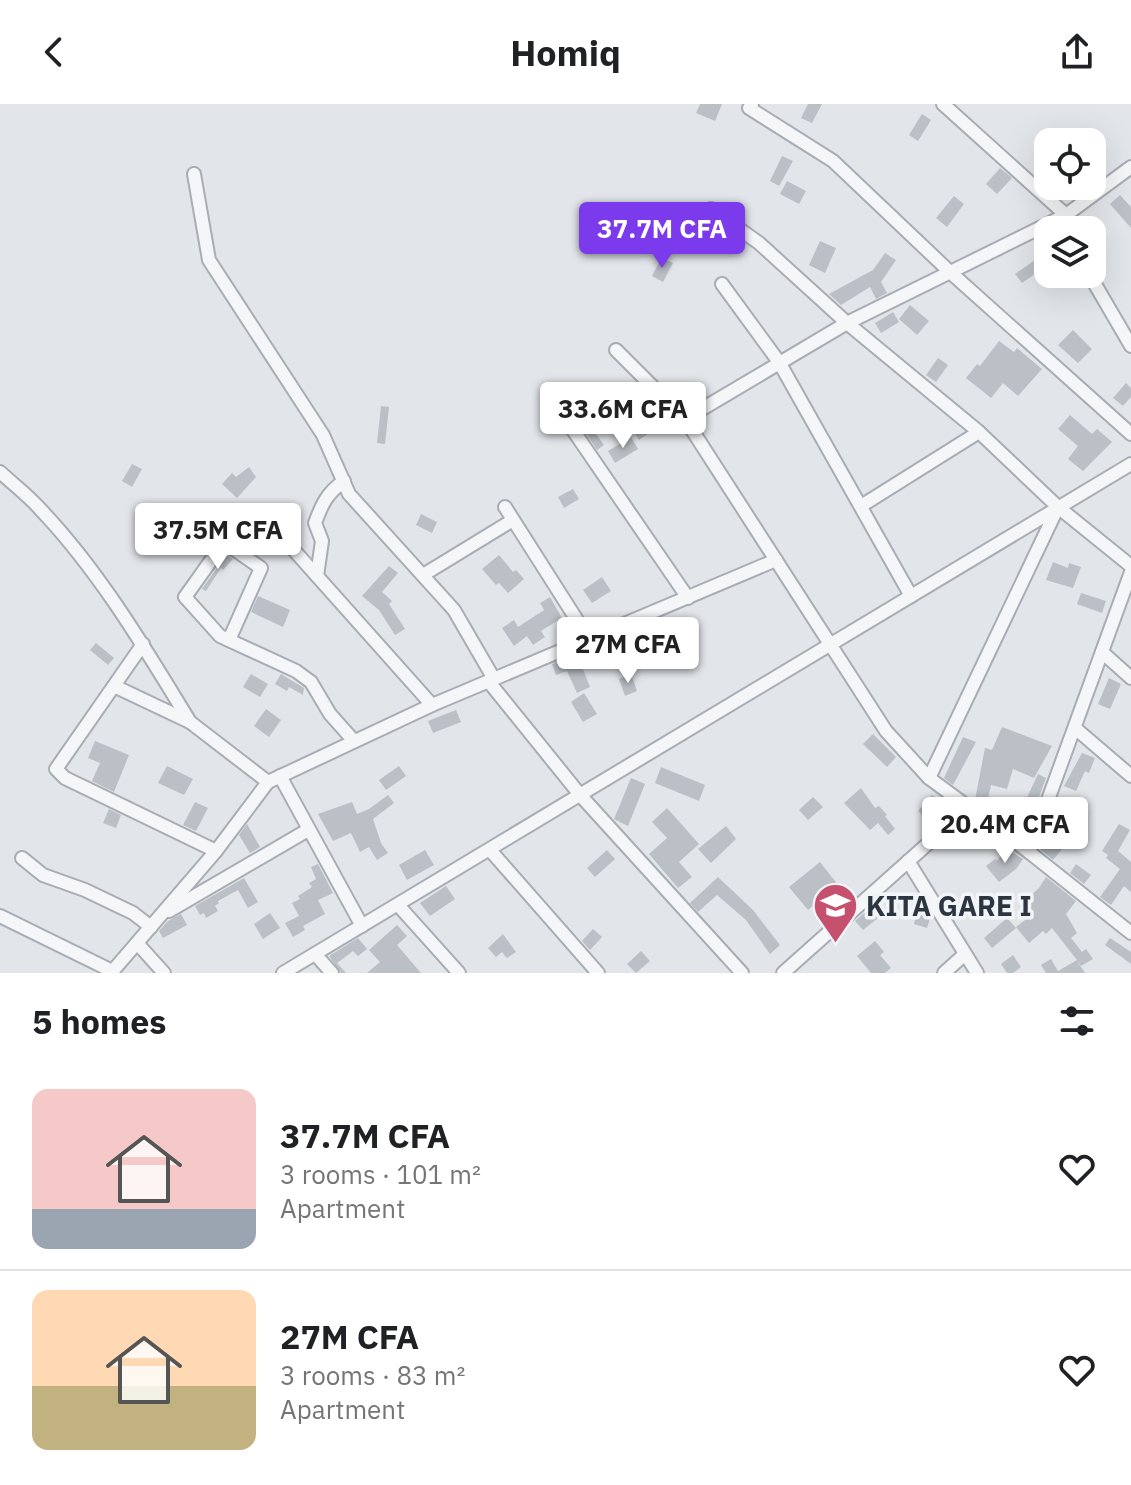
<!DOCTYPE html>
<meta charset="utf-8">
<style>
body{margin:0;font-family:"IBM Plex Sans",sans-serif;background:#f6f6f6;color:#202124;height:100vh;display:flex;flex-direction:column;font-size:30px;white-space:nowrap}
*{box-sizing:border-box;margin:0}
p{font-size:26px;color:#757577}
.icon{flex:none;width:44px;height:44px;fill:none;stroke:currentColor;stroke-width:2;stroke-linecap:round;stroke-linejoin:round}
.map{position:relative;height:869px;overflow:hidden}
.panel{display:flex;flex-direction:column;background:#fff;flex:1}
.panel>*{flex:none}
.controls{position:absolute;left:1034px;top:24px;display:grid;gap:16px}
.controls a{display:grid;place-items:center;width:72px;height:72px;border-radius:16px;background:#fff;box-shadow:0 8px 32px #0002;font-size:40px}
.price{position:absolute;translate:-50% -68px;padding:0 18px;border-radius:8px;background:#fff;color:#222;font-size:26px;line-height:52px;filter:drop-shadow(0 2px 4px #0008)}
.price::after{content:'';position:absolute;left:50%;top:48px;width:24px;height:18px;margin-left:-12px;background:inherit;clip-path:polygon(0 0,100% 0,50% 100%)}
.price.selected{background:#7c3aed;color:#fff}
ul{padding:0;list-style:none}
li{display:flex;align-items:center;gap:24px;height:200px;padding:0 32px}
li+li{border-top:2px solid #e0e0e0}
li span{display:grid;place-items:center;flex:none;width:224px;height:160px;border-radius:16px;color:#555}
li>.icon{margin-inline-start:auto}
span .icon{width:96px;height:96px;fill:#fffc;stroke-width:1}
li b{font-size:34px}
h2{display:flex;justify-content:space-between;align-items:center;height:96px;padding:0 32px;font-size:34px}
header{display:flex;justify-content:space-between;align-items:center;height:104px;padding:0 32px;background:#fff;font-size:36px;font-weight:800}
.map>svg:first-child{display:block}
.building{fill:#bac0c6}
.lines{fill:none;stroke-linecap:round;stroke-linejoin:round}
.minor-casing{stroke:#a8adb4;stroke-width:16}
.minor{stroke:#f5f6f8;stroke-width:12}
.labels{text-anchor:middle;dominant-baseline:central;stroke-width:7;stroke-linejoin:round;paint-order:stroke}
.poi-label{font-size:28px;font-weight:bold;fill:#2c3540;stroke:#f2f5f7;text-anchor:start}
</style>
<header><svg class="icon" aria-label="back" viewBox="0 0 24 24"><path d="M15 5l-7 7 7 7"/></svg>Homiq<svg class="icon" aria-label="share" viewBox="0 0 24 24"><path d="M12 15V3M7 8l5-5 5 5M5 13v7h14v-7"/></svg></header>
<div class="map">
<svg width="1131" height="869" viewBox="0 0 1131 869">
<rect width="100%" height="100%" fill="#e2e6ea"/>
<!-- building -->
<g class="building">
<polygon points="700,0 722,0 715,17 696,9"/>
<polygon points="808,0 822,0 812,19 801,14"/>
<polygon points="922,10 931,16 918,37 909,31"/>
<polygon points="782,52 793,57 779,82 770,77"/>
<polygon points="1000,64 1012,74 997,90 986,80"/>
<polygon points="787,77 806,87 799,100 780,90"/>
<polygon points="1120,91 1131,103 1131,124 1110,100"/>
<polygon points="954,92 964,100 947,123 936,114"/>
<polygon points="820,137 836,144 825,169 809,161"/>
<polygon points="885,149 896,156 881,178 887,189 876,195 870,183 841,201 829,190 873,166"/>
<polygon points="662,153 673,159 663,178 652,172"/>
<polygon points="1035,156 1041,166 1022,179 1015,170"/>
<polygon points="910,201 929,217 917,231 899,215"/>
<polygon points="893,208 899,218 881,229 875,219"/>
<polygon points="1073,226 1092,245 1078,259 1058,241"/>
<polygon points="999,237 1014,248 1017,244 1042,265 1018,292 1003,279 991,294 966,274 977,260 980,262"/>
<polygon points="938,254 948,261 936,278 926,271"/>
<polygon points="1126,279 1131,284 1131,293 1123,302 1113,294"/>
<polygon points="628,300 649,329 639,336 619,306"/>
<polygon points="381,302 389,303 385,340 377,339"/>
<polygon points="1070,311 1092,330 1097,325 1112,338 1083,367 1068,355 1078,342 1058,325"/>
<polygon points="602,312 609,322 596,330 604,341 597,346 583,325"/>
<polygon points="631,333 638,345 615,359 608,347"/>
<polygon points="132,360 142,365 132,383 122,377"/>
<polygon points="249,363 256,373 237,394 222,380 232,369 236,373"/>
<polygon points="573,385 579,395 564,404 558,393"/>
<polygon points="421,410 437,418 432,429 416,421"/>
<polygon points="226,451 233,455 223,466 221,464 206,487 202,485"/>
<polygon points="499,451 513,468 516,466 524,475 508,489 499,479 496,481 482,465"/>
<polygon points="1053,458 1068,464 1069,459 1081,463 1073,484 1046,476"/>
<polygon points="389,462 398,469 382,488 392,497 389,500 405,525 395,531 379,506 362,492"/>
<polygon points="602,473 611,487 592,499 583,486"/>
<polygon points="1081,489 1106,497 1102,509 1077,500"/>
<polygon points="258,492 290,506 283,523 251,508"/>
<polygon points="550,493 562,514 541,527 545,533 533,541 527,532 514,542 502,524 514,516 518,523 544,506 540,499"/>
<polygon points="96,539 114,554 108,561 90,546"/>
<polygon points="577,550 590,583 577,589 567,567 556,571 552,560"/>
<polygon points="251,570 268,580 260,593 243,583"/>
<polygon points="281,570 304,584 303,591 289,583 287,587 275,580"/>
<polygon points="631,570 637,587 625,592 619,575"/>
<polygon points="1109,574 1121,580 1110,605 1098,600"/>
<polygon points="584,589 597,610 583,618 571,598"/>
<polygon points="266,605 281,616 269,633 254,622"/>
<polygon points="456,606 461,618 433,629 428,617"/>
<polygon points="1002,623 1052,642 1034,674 1013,665 1007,685 991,681 987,699 975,696 985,644 992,646"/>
<polygon points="873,630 896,653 887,663 863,640"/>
<polygon points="963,633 976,638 953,681 944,674"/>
<polygon points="95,637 129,651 114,688 92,677 100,659 88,654"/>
<polygon points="1082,649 1095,654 1089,669 1085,667 1076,687 1064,682"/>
<polygon points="167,662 193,675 184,691 158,679"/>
<polygon points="399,662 406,672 386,686 379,676"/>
<polygon points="661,663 705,681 699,697 655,679"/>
<polygon points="1038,670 1046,674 1029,720 1017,715"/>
<polygon points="631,674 645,680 628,722 614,715"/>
<polygon points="861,684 875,704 879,702 887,711 885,712 895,725 888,731 878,719 870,726 844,699"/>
<polygon points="388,691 394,699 373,715 381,739 388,749 377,756 369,743 360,748 351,729 333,737 318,710 352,698 357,710 369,705"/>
<polygon points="932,691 942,700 928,716 918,707"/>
<polygon points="813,693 823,703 808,716 799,706"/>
<polygon points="195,698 208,704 196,727 183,721"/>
<polygon points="667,704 699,740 679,758 692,773 678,784 649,750 667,734 652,718"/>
<polygon points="109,705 121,711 116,724 103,719"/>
<polygon points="247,720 260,743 250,749 239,731"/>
<polygon points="1119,720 1130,726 1118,747 1131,758 1131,788 1124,782 1111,801 1100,793 1120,765 1106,754 1108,751 1102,747"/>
<polygon points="726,722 736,735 711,759 698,745"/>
<polygon points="1053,726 1068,738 1053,756 1040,745"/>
<polygon points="1006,744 1023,755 1016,765 999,778 986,762 995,755 997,757"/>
<polygon points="425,746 434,761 407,776 399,761"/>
<polygon points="607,746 615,755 595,773 587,764"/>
<polygon points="820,758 850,796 839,805 827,789 808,806 789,783"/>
<polygon points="318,760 333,789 318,796 325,810 303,822 305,826 293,833 285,819 299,812 292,799 300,795 298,792 312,783 309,779 316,775 311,763"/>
<polygon points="1076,760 1091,771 1084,780 1070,769"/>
<polygon points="718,773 753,806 780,841 770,850 746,816 717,791 698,808 690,799"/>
<polygon points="1046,773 1076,797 1066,810 1077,829 1071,834 1082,848 1086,845 1093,855 1081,862 1077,857 1085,869 1046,869 1041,861 1051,855 1058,867 1077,856 1052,824 1046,830 1043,827 1029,839 1016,823 1029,813 1019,802 1039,784"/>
<polygon points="244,774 258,798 248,804 238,786 218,797 219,799 215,802 218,807 206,814 204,809 200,811 195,802"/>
<polygon points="446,782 455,795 430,812 420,799"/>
<polygon points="919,801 926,803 931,811 927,824 914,820"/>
<polygon points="870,804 878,814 863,826 855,817"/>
<polygon points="270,809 280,824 263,835 254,820"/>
<polygon points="181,810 187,821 163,834 159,827 168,817"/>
<polygon points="1007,814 1016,824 992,844 984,834"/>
<polygon points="397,821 407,832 397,841 421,869 367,869 380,858 369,846"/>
<polygon points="593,825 602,833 590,846 582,837"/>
<polygon points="503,830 516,848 507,854 502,848 496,853 488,844"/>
<polygon points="358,834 367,845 358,852 353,847 337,859 346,869 341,869 329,852"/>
<polygon points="1110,834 1131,848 1131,860 1105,841"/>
<polygon points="875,837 884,848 880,851 891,864 885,869 871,869 857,852"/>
<polygon points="641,847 650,857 636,869 627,860"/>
<polygon points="1013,851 1021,863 1013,869 1007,869 1001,860"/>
</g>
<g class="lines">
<defs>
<g id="minor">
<polyline points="752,0 749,4 833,57 950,168 1131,330"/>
<polyline points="943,0 1066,111 1072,126"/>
<polyline points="194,70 209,156 323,331 349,390 454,506 494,575"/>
<polyline points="711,105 759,139 847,219 979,328 1058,403 1131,462"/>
<polyline points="1089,170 1131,242"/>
<polyline points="722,180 779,258 911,492"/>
<polyline points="616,246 685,315 886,627 929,674 1029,748 1131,829"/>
<polyline points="562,310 688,494"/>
<polyline points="685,315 847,219 1066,111 1131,63"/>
<path d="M0 368C14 381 29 392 41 406 100 468 146 546 190 618"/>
<polyline points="861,402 979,328"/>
<polyline points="505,403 589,535"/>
<polyline points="242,413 185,493 220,532 296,567 311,578 330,610 354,637"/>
<polyline points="224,438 261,464 229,536"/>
<polyline points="292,444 432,601"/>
<polyline points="423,471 513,416"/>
<path d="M317 472 322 437 315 419C322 400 327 389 344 377"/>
<polyline points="143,540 56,665 65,674 216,747"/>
<polyline points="1102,548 1131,574"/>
<polyline points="489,578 581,692 742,869"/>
<polyline points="114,582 190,618 268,678 432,601 776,456"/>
<polyline points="1075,624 1131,672"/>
<polyline points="280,672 362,822"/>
<polyline points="929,674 1058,403"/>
<polyline points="490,746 598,869"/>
<polyline points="1029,748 1131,468"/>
<polyline points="22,754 43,771 85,786 133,809 151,823"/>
<polyline points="908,757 977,869"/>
<polyline points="398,801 459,869"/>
<polyline points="169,807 308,726"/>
<polyline points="0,812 112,867"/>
<polyline points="137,839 164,869"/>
<polyline points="315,850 332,869"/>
<polyline points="111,869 216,747 268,678"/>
<polyline points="283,869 1131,360"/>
<polyline points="783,869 969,703"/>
<polyline points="944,869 965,850"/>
</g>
</defs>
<!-- minor casing -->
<use href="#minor" class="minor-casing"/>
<!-- minor -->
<use href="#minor" class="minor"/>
</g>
<!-- icons -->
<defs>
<symbol id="school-pin" viewBox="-11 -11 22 30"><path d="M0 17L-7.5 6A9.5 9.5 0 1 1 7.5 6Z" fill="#c5516e" stroke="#f2f5f7"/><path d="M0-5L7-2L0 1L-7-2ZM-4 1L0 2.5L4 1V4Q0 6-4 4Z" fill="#fff"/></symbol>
</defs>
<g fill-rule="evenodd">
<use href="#school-pin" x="810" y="776" width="51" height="69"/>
</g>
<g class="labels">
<!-- poi labels -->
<g class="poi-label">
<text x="866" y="801">KITA GARE I</text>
</g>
</g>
</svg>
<div class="controls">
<a><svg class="icon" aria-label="locate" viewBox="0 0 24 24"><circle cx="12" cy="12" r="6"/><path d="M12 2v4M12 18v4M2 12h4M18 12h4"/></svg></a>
<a><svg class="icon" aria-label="layers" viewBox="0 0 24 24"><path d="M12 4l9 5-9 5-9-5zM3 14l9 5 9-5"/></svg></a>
</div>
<b class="price selected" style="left:662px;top:166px">37.7M CFA</b>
<b class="price" style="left:623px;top:346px">33.6M CFA</b>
<b class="price" style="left:218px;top:467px">37.5M CFA</b>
<b class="price" style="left:628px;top:581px">27M CFA</b>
<b class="price" style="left:1005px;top:761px">20.4M CFA</b>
</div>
<section class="panel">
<h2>5 homes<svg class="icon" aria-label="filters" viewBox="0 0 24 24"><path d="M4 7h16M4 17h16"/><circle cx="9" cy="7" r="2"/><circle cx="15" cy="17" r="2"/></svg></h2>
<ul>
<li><span style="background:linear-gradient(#f6c9c9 75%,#9aa5b1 0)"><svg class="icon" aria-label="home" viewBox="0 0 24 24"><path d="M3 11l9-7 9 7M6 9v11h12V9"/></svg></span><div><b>37.7M CFA</b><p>3 rooms · 101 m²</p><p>Apartment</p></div><svg class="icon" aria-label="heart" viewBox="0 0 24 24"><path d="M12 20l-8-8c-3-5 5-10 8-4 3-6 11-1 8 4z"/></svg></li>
<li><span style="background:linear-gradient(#ffd9b3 60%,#c2b280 0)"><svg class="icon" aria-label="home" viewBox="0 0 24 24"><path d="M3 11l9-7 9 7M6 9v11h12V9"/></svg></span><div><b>27M CFA</b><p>3 rooms · 83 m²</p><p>Apartment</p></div><svg class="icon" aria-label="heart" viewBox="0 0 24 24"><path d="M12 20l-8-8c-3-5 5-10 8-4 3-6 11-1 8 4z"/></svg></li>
</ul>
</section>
